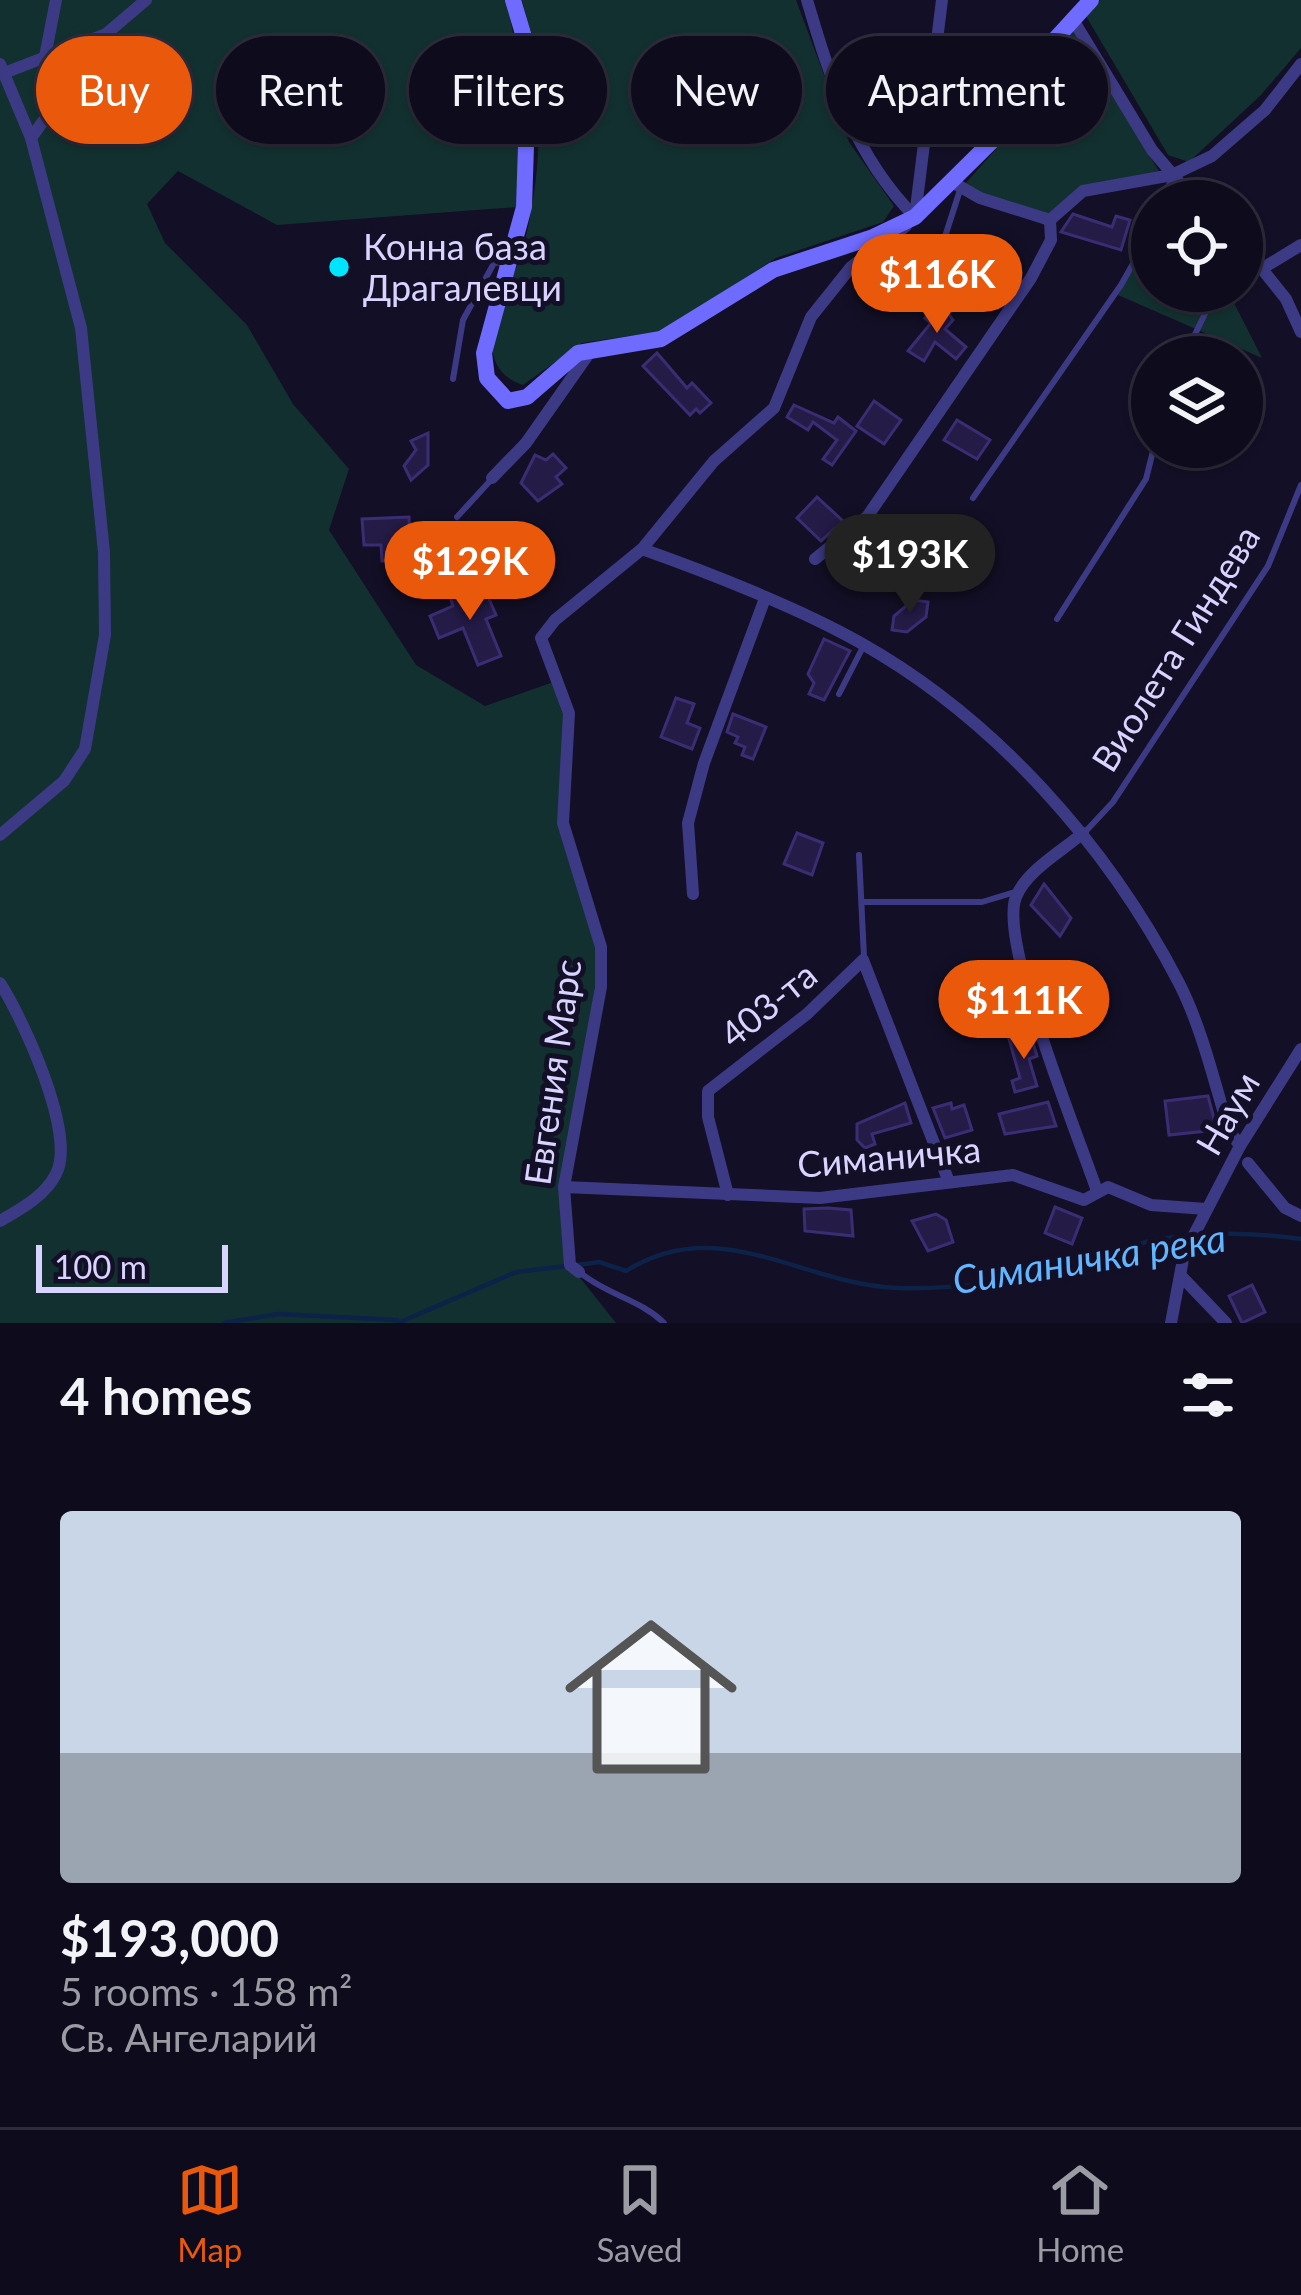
<!DOCTYPE html>
<meta charset="utf-8">
<style>
body{margin:0;font-family:Lato,sans-serif;background:#1c1929;color:#f1f3f6;height:100vh;display:flex;flex-direction:column;font-size:45px;white-space:nowrap}
*{box-sizing:border-box;margin:0}
p{font-size:39px;color:#9b9ba3}
.icon{flex:none;width:66px;height:66px;fill:none;stroke:currentColor;stroke-width:2;stroke-linecap:round;stroke-linejoin:round}
.map{position:relative;height:1323px;overflow:hidden}
.sheet{display:flex;flex-direction:column;background:#0e0b1c;flex:1}
.sheet>*{flex:none}
.guide{position:absolute;left:36px;top:36px;width:1230px;height:108px;display:flex;gap:24px}
.buttons{position:absolute;left:1131px;top:180px;display:grid;gap:24px}
.buttons a{display:grid;place-items:center;width:132px;height:132px;border-radius:50%;background:#0e0b1c;box-shadow:0 3px 9px #0004,0 0 0 3px #2e2b3b;font-size:60px}
.scale{position:absolute;left:36px;bottom:30px;width:192px;box-sizing:border-box;padding-left:12px;border:6px solid #d9d4ff;border-top:0;font-size:33px;line-height:42px;white-space:nowrap;color:#d9d4ff;-webkit-text-stroke:9px #130f26;paint-order:stroke}
.price{position:absolute;translate:-50% -102px;padding:0 27px;border-radius:42px;background:#ea580c;color:#fff;font-size:39px;line-height:78px;filter:drop-shadow(0 3px 6px #0008)}
.price::after{content:'';position:absolute;left:50%;top:72px;width:36px;height:27px;margin-left:-18px;background:inherit;clip-path:polygon(0 0,100% 0,50% 100%)}
.price.current{background:#222;color:#fff}
ul{padding:0;list-style:none}
li{display:grid;align-content:center;gap:24px;height:636px;padding:0 60px}
li span{display:grid;place-items:center;height:372px;border-radius:12px;color:#555}
li>.icon{margin-inline-start:auto}
span .icon{width:216px;height:216px;fill:#fffc;stroke-width:1}
li b{font-size:51px}
h2{display:flex;justify-content:space-between;align-items:center;height:144px;padding:0 60px;font-size:51px}
.pill{padding:0 42px;border-radius:54px;background:#0e0b1c;box-shadow:0 3px 9px #0004,0 0 0 3px #2e2b3b;font-size:42px;line-height:108px}
.pill.current{background:#ea580c;color:#fff}
.tab-bar{display:flex;justify-content:space-around;align-items:center;height:168px;border-top:3px solid #2e2b3b;background:#0e0b1c;font-size:33px;color:#9b9ba3}
.tab-bar a{display:grid;justify-items:center;gap:6px}
.tab-bar .current{color:#ea580c}
.map>svg:first-child{display:block}
.green{fill:#12302f}
.lines{fill:none;stroke-linecap:round;stroke-linejoin:round}
.stream{stroke:#0c2248;stroke-width:4.5}
.building{fill:#241b47;stroke:#3b2d73;stroke-width:3}
.lane{stroke:#3d3a85;stroke-width:6}
.street{stroke:#3d3a85;stroke-width:12}
.secondary{stroke:#6f6bff;stroke-width:16}
.poi-dot{fill:#00e5ff;stroke:#130f26;stroke-width:4.5}
.labels{text-anchor:middle;dominant-baseline:central;stroke-width:10;stroke-linejoin:round;paint-order:stroke}
.poi-label{font-size:36px;fill:#d9d4ff;stroke:#130f26;text-anchor:start}
.street-label{font-size:36px;fill:#d9d4ff;stroke:#130f26}
.water-label{font-size:39px;font-style:italic;fill:#62b6ff;stroke:#130f26}
</style>
<div class="map">
<svg width="1301" height="1323" viewBox="0 0 1301 1323">
<rect width="100%" height="100%" fill="#130f26"/>
<!-- green -->
<g class="green">
<polygon points="0,0 507,0 521,77 517,207 277,225 178,171 147,204 165,243 247,325 293,404 349,469 329,530 416,665 485,706 559,680 569,713 563,823 601,947 564,1187 570,1265 616,1323 0,1323"/>
<path d="M522 0H796L849 142 894 206 883 222 776 258 662 331 582 343 523 385C501 378 489 360 493 336 497 306 515 277 523 248 544 168 545 79 522 0Z"/>
<polygon points="1100,0 1301,0 1301,48 1261,95 1189,162 1168,155 1086,16"/>
<polygon points="1074,31 1160,173 1085,185 1053,221 984,198 965,184 1004,140 1054,51"/>
<polygon points="1152,225 1152,291 1228,291 1262,358 1118,295"/>
</g>
<g class="lines">
<!-- stream -->
<g class="stream">
<path d="M578 1265 599 1262 626 1271C719 1212 801 1284 897 1288 955 1290 1022 1280 1078 1265 1104 1258 1129 1244 1156 1240 1205 1231 1251 1232 1301 1239"/>
<polyline points="224,1323 278,1314 397,1320"/>
<polyline points="398,1323 516,1272 567,1266"/>
</g>
</g>
<!-- building -->
<g class="building">
<polygon points="968,94 997,109 977,136 953,123"/>
<polygon points="1073,214 1112,227 1116,216 1130,220 1121,250 1061,232"/>
<polygon points="939,302 953,320 945,329 966,347 956,359 935,342 924,361 908,351 931,323 925,318"/>
<polygon points="657,353 687,388 692,383 711,403 700,413 696,409 690,415 643,366"/>
<polygon points="874,401 901,420 884,444 857,426"/>
<polygon points="794,405 834,423 838,417 856,431 832,465 823,459 837,440 813,422 808,430 787,417"/>
<polygon points="957,420 990,440 977,459 944,440"/>
<polygon points="428,433 428,465 411,480 404,466 416,450 411,441"/>
<polygon points="553,454 566,468 556,477 562,484 538,501 521,483 535,455 546,460"/>
<polygon points="817,497 843,521 821,541 797,518"/>
<polygon points="409,517 411,560 382,561 381,545 364,545 362,519"/>
<polygon points="473,588 477,596 486,592 496,615 486,619 501,656 478,665 463,628 439,638 430,616 453,606 450,597"/>
<polygon points="913,600 928,602 926,617 907,632 892,630 894,616"/>
<polygon points="824,639 850,651 824,700 809,694 814,683 808,674"/>
<polygon points="676,698 694,704 687,723 700,728 692,749 661,737"/>
<polygon points="733,714 766,727 753,759 742,755 745,747 735,743 738,737 727,732"/>
<polygon points="797,833 823,843 812,875 784,864"/>
<polygon points="1044,884 1071,918 1060,936 1031,905"/>
<polygon points="1030,1033 1037,1056 1029,1059 1037,1086 1015,1092 1012,1081 1020,1078 1009,1039"/>
<polygon points="1208,1096 1217,1130 1169,1135 1165,1101"/>
<polygon points="1048,1102 1056,1126 1005,1134 999,1114"/>
<polygon points="905,1103 911,1123 872,1134 875,1144 865,1148 857,1140 857,1124"/>
<polygon points="951,1103 952,1109 964,1105 972,1130 945,1138 933,1108"/>
<polygon points="1055,1207 1082,1218 1072,1244 1045,1233"/>
<polygon points="828,1208 851,1210 853,1236 805,1231 804,1209"/>
<polygon points="936,1214 946,1220 953,1242 928,1251 912,1221"/>
<polygon points="1252,1285 1265,1312 1242,1323 1229,1296"/>
</g>
<g class="lines">
<!-- lane -->
<g class="lane">
<polyline points="1164,201 1172,176"/>
<polyline points="941,249 960,190"/>
<polyline points="1184,357 1216,291"/>
<polyline points="453,379 463,320 494,263 508,262"/>
<polyline points="973,498 1121,285 1152,230"/>
<polyline points="457,517 490,481"/>
<polyline points="1057,619 1146,479 1154,447"/>
<polyline points="839,694 864,645"/>
<polyline points="1086,831 1113,802 1268,566 1301,485"/>
<polyline points="859,855 864,957"/>
<polyline points="863,902 982,902 1018,891"/>
<path d="M582 1274C608 1295 641 1300 664 1323"/>
</g>
<!-- street -->
<g class="street">
<path d="M807 0C831 81 854 155 915 217"/>
<polyline points="1072,18 1152,150 1195,201"/>
<polyline points="44,62 56,0"/>
<polyline points="0,64 31,138 81,328 104,552 105,635 85,749 64,781 0,835"/>
<polyline points="4,73 106,34 146,0"/>
<polyline points="31,138 52,109 70,49"/>
<polyline points="952,182 980,198 1050,220"/>
<polyline points="915,216 942,0"/>
<polyline points="1050,220 1083,191 1172,175 1212,156 1265,110 1301,64"/>
<polyline points="1242,244 1286,299 1301,332"/>
<polyline points="1263,268 1301,245"/>
<polyline points="492,478 526,443 590,352"/>
<path d="M642 549C707 572 799 608 859 642 995 718 1108 846 1179 983 1202 1028 1214 1082 1229 1130L1240 1146"/>
<polyline points="815,559 867,517 1031,278 1051,240 1050,220"/>
<path d="M1083 833C1062 851 1026 871 1016 897 998 941 1079 1137 1097 1191"/>
<polyline points="693,894 688,823 704,763 764,601"/>
<path d="M0 983C23 1019 77 1135 56 1174 45 1196 21 1209 0 1221"/>
<polyline points="1248,1163 1285,1208 1301,1216"/>
<polyline points="564,1187 820,1198 1013,1175 1084,1200 1108,1187 1151,1205 1206,1209"/>
<polyline points="728,1195 708,1117 708,1091 807,1014 863,960 949,1182"/>
<polyline points="579,1272 570,1265 564,1187 601,987 601,947 563,823 569,713 541,638 555,620 642,549 714,461 774,408 811,317 851,267 906,226"/>
<polyline points="1181,1276 1226,1323"/>
<polyline points="1171,1323 1184,1254 1240,1146 1301,1049"/>
</g>
<!-- secondary -->
<polyline class="secondary" points="513,0 529,54 524,207 484,353 487,378 508,401 527,397 578,353 661,339 773,270 873,237 915,217 993,140 1050,45 1091,0"/>
</g>
<!-- markers -->
<circle class="poi-dot" cx="339" cy="267" r="12"/>
<g class="labels">
<!-- poi labels -->
<g class="poi-label">
<text x="363" y="246">Конна база<tspan x="363" dy="41">Драгалевци</tspan></text>
</g>
<!-- street labels -->
<g class="street-label">
<text transform="translate(1175 648) rotate(-58)">Виолета Гиндева</text>
<text transform="translate(768 1004) rotate(-39)">403-та</text>
<text transform="translate(552 1072) rotate(-82)">Евгения Марс</text>
<text transform="translate(1227 1113) rotate(-60)">Наум</text>
<text transform="translate(889 1156) rotate(-5)">Симаничка</text>
</g>
<!-- water labels -->
<g class="water-label">
<text transform="translate(1089 1258) rotate(-9)">Симаничка река</text>
</g>
</g>
</svg>
<div class="buttons">
<a><svg class="icon" aria-label="locate" viewBox="0 0 24 24"><circle cx="12" cy="12" r="6"/><path d="M12 2v4M12 18v4M2 12h4M18 12h4"/></svg></a>
<a><svg class="icon" aria-label="layers" viewBox="0 0 24 24"><path d="M12 4l9 5-9 5-9-5zM3 14l9 5 9-5"/></svg></a>
</div>
<div class="scale">100 m</div>
<b class="price" style="left:937px;top:336px">$116K</b>
<b class="price current" style="left:910px;top:616px">$193K</b>
<b class="price" style="left:470px;top:623px">$129K</b>
<b class="price" style="left:1024px;top:1062px">$111K</b>
<div class="guide">
<a class="pill current">Buy</a>
<a class="pill">Rent</a>
<a class="pill">Filters</a>
<a class="pill">New</a>
<a class="pill">Apartment</a>
</div>
</div>
<section class="sheet">
<h2>4 homes<svg class="icon" aria-label="filters" viewBox="0 0 24 24"><path d="M4 7h16M4 17h16"/><circle cx="9" cy="7" r="2"/><circle cx="15" cy="17" r="2"/></svg></h2>
<ul>
<li><span style="background:linear-gradient(#c9d6e8 65%,#9aa5b1 0)"><svg class="icon" aria-label="home" viewBox="0 0 24 24"><path d="M3 11l9-7 9 7M6 9v11h12V9"/></svg></span><div><b>$193,000</b><p>5 rooms · 158 m²</p><p>Св. Ангеларий</p></div></li>
</ul>
</section>
<nav class="tab-bar">
<a class="current"><svg class="icon" aria-label="map" viewBox="0 0 24 24"><path d="M3 6l6-2 6 2 6-2v14l-6 2-6-2-6 2zM9 4v14M15 6v14"/></svg>Map</a>
<a><svg class="icon" aria-label="saved" viewBox="0 0 24 24"><path d="M7 4h10v16l-5-4-5 4z"/></svg>Saved</a>
<a><svg class="icon" aria-label="home" viewBox="0 0 24 24"><path d="M3 11l9-7 9 7M6 9v11h12V9"/></svg>Home</a>
</nav>
